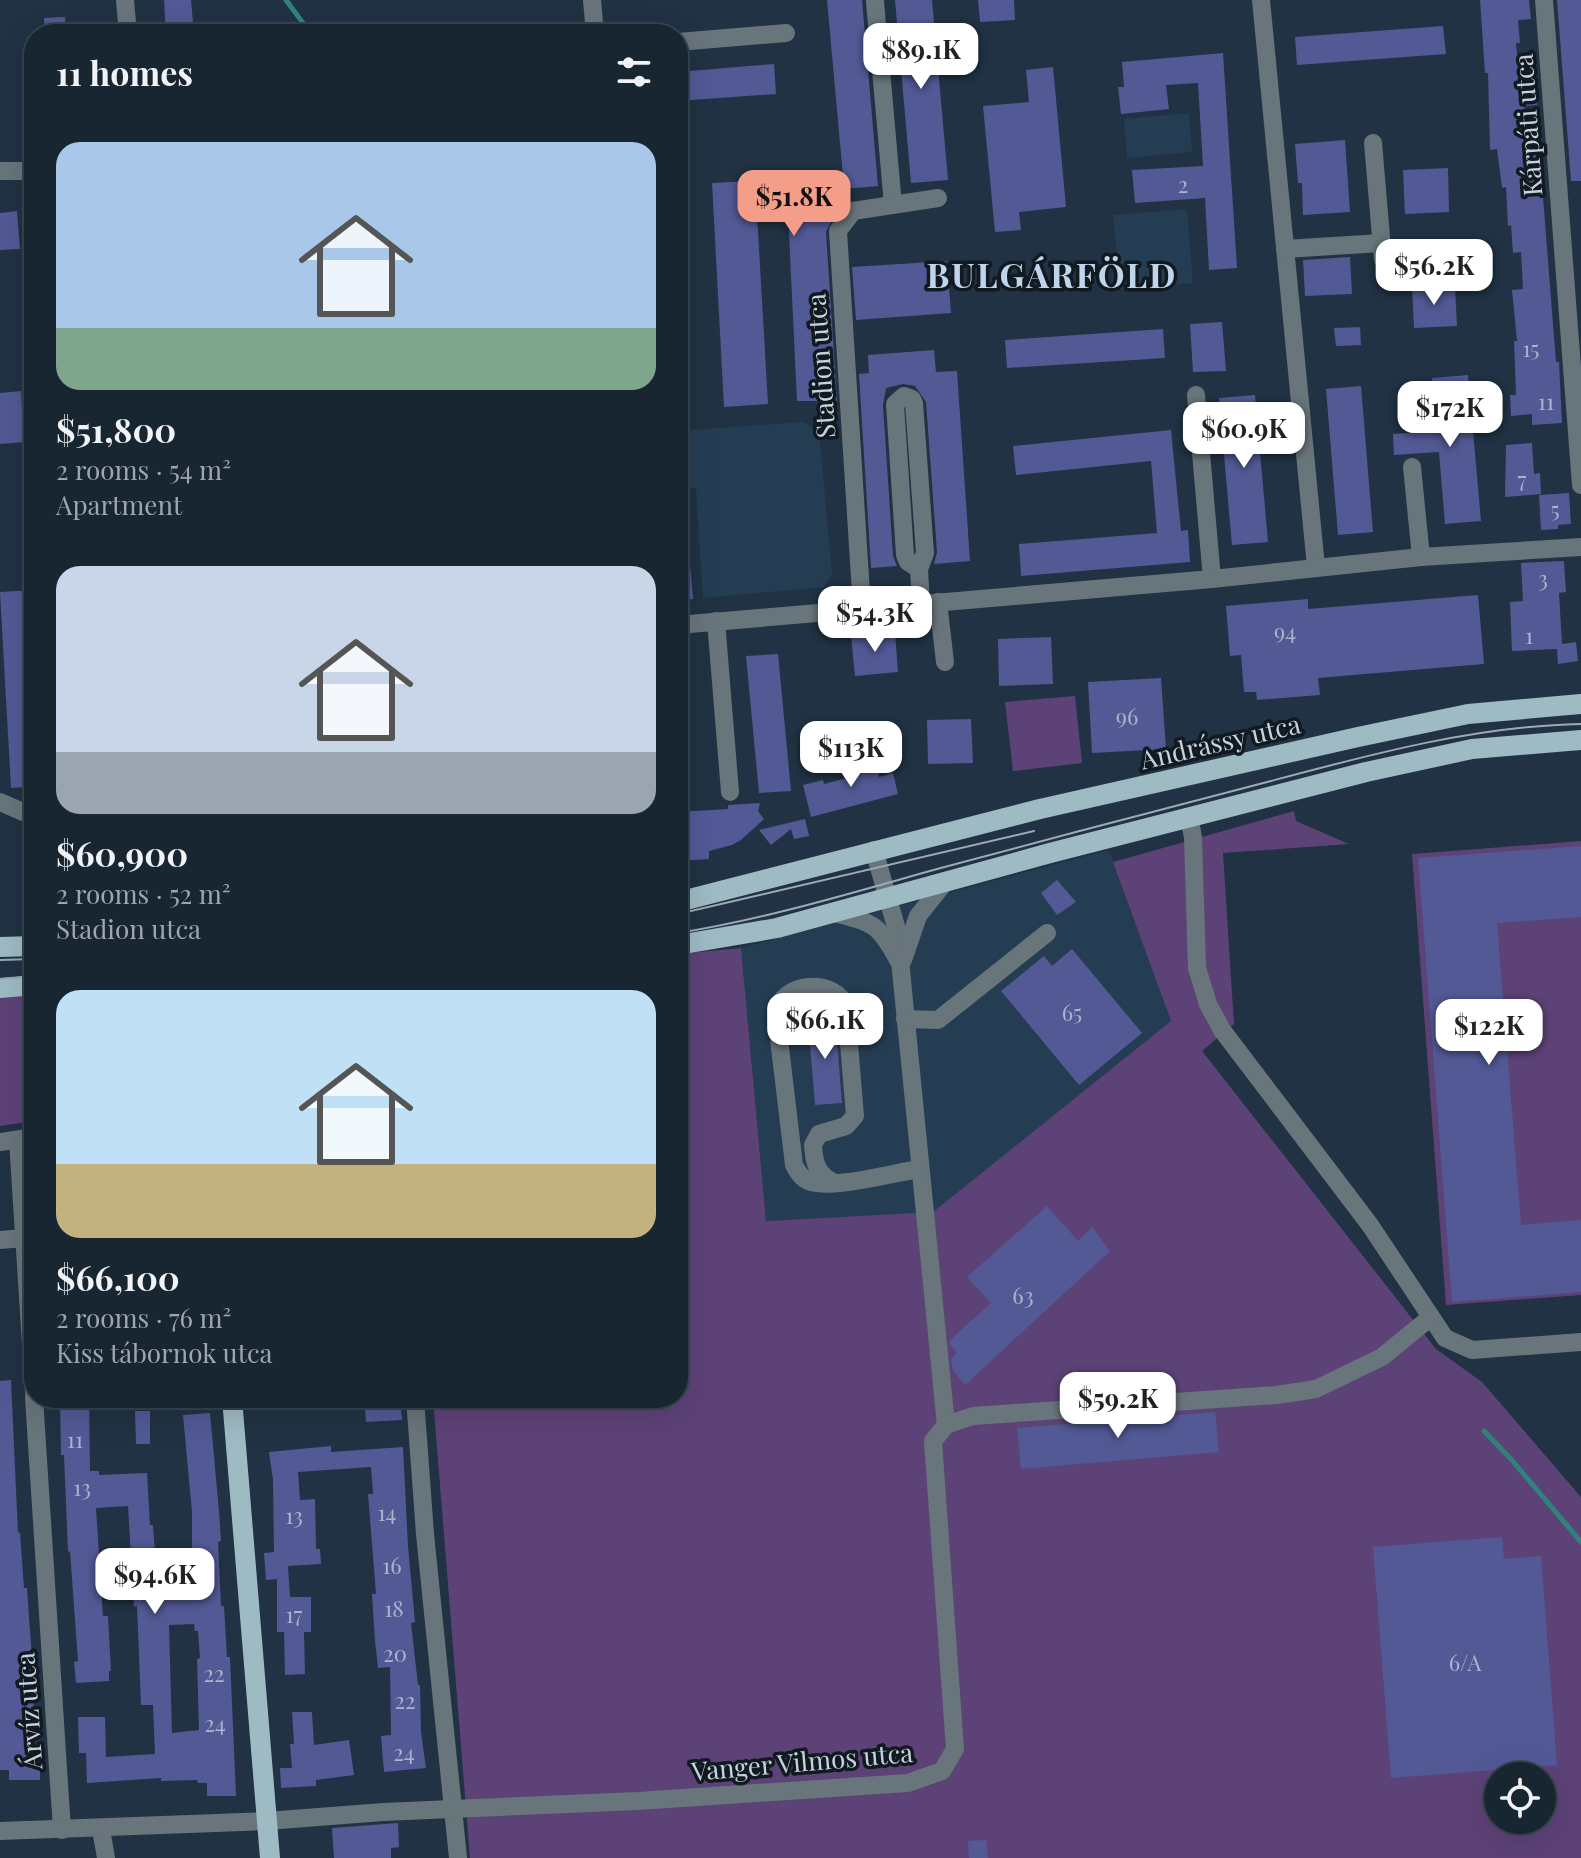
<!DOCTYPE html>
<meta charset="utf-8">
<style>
body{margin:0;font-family:"Playfair Display",serif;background:#212e3a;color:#f1f3f6;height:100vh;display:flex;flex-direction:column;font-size:30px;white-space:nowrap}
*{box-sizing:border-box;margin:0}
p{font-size:26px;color:#9fa5ac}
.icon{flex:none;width:44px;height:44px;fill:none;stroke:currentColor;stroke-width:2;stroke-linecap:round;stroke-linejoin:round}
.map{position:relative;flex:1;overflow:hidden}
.details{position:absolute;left:24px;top:24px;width:664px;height:1384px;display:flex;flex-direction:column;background:#182632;border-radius:32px;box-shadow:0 8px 32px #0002,0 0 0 2px #36434d}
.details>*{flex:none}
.controls{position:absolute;left:1484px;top:1762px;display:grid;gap:16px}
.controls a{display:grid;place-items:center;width:72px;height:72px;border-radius:50%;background:#182632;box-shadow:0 8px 32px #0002,0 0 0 2px #36434d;font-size:40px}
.price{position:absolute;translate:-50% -68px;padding:0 18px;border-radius:16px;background:#fff;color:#222;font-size:26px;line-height:52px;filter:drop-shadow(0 2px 4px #0008)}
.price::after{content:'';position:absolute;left:50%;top:48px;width:24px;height:18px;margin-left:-12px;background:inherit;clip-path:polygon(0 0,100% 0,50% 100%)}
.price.active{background:#f49e8a;color:#111}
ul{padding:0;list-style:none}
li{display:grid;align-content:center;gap:16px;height:424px;padding:0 32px}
li span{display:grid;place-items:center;height:248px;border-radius:24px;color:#555}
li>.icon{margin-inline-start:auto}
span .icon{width:144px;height:144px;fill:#fffc;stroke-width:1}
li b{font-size:34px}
h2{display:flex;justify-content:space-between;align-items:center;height:96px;padding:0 32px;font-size:34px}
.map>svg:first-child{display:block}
.built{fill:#253d53}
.green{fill:#5d4277;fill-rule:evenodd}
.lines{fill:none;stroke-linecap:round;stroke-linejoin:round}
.stream{stroke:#31827d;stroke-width:5}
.building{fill:#525995;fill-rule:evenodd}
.minor{stroke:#68757a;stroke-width:18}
.major{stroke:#9ebac3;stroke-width:20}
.tram{stroke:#9da9b7;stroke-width:2}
.labels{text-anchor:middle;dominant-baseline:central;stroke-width:7;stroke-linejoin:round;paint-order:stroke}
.number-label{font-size:22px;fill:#aab4cc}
.street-label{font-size:26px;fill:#c7d2de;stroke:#111921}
.district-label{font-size:34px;font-weight:bold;letter-spacing:2px;fill:#bfd5eb;stroke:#111921}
</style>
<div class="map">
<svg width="1581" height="1858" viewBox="0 0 1581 1858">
<rect width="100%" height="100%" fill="#203243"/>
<!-- built -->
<g class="built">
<polygon points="1189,113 1192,152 1127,158 1124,119"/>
<polygon points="1187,209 1193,283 1120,289 1113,215"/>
<polygon points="804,422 819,431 832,574 824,587 703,598 696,488 678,489 678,431"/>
<polygon points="1109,850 1171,1021 933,1212 766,1221 741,948"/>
</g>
<!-- green -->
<g class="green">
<polygon points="1075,696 1082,763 1013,771 1005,702"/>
<path d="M1294 811 1296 821 1349 844 1223 853 1234 1024 1202 1051 1436 1349 1482 1382 1581 1497V1858H470L433 1398H678V954L741 948 766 1221 933 1212 1171 1021 1113 862ZM1498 1776H1542V1820H1498Z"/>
<polygon points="1581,841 1581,1295 1446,1305 1412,854"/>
<polygon points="34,991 34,1121 0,1126 0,993"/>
</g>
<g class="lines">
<!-- stream -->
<g class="stream">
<polyline points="286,0 311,34"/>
<polyline points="1484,1431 1511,1459 1581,1542"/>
</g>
</g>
<!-- building -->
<g class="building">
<polygon points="164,0 191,0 194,34 166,34"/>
<polygon points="827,0 862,0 878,186 832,190 833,218 826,232 837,401 797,401 788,213 757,214 768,404 724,407 712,183 843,176"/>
<polygon points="895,0 932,0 948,180 911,183"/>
<polygon points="978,0 1014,0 1015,20 980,22"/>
<polygon points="1480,0 1529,0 1531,19 1518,20 1520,43 1516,43 1520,82 1536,81 1537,105 1524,106 1527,134 1538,133 1556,362 1559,362 1562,423 1532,425 1532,414 1511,416 1510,395 1516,395 1514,341 1517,341 1512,290 1523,289 1521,252 1513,253 1511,225 1508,226 1506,187 1502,188 1497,149 1490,150 1488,73 1485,73"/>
<polygon points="1557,0 1581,0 1581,181 1571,181"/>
<polygon points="65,17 66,34 45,34 44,18"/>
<polygon points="1443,26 1446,54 1297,65 1295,37"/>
<polygon points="1223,53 1237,268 1209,270 1205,198 1135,203 1132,170 1203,166 1198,83 1166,85 1169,109 1121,114 1118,87 1124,87 1122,62"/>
<polygon points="774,64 776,94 678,101 678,72"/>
<polygon points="1053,67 1066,207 1019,212 1021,230 995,232 983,106 1029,102 1026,70"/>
<polygon points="1345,140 1350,212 1303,215 1302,183 1298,183 1295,144"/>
<polygon points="1448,168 1449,212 1405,214 1403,170"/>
<polygon points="17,211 20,249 0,250 0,213"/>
<polygon points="1350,257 1352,294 1305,296 1303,260"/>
<polygon points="947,261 951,313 856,320 852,267"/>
<polygon points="1455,286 1457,326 1414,328 1412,288"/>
<polygon points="1222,322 1226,371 1193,372 1190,324"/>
<polygon points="1360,327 1361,345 1336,346 1334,328"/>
<polygon points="1163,329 1165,358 1007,368 1005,340"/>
<polygon points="934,350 936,372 957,371 970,561 934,564 937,552 926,402 915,386 903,384 886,388 883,405 893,556 897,566 871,568 859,374 869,373 868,355"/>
<polygon points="1468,375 1481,521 1445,524 1439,452 1394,455 1393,434 1437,431 1432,378"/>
<polygon points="1361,386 1373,532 1338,535 1326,389"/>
<polygon points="21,391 24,442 0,444 0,393"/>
<polygon points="1255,395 1268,542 1232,545 1219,398"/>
<polygon points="1171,430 1181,531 1188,530 1190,562 1021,576 1019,544 1157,533 1151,461 1016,475 1013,446"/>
<polygon points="1532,443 1534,474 1540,473 1541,494 1505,497 1506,445"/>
<polygon points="1569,493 1571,524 1558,525 1558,529 1541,530 1539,495"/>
<polygon points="678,542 688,542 693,599 678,600"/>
<polygon points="1564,561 1566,592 1559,593 1562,644 1576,642 1578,661 1558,664 1557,649 1512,651 1510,602 1523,601 1521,563"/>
<polygon points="34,590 34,786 11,788 0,592"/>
<polygon points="1478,595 1484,664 1318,678 1320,695 1257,700 1256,692 1244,692 1241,655 1230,656 1226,606 1308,599 1308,609"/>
<polygon points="895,632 898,672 855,676 851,636"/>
<polygon points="1051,637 1053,684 999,686 998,639"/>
<polygon points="778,654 791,791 759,793 746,656"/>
<polygon points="1161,678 1166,749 1092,753 1088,682"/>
<polygon points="971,719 973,763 928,764 927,720"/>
<polygon points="874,751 879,777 893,773 898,794 811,817 803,785 823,780 824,784 854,776 854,773 862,771 859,754"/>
<polygon points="760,803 758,811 764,819 741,840 732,845 709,851 709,859 678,861 678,812 728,809 728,805"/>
<polygon points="805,819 809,836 794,839 791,829 771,845 759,830"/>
<polygon points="1581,846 1581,917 1497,923 1521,1225 1581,1220 1581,1292 1452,1302 1418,858"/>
<polygon points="1057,880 1076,902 1057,915 1041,893"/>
<polygon points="1072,949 1142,1033 1079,1085 1001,991 1044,956 1052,966"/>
<polygon points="835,1017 842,1103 815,1105 808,1020"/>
<polygon points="1047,1206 1078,1241 1092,1227 1110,1251 965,1385 953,1370 951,1359 957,1353 950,1345 950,1340 991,1303 967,1277"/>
<polygon points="11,1380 18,1533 20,1532 24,1588 27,1588 33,1673 34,1757 40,1757 40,1780 9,1780 9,1770 0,1770 0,1381"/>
<path d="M60 1398H89L90 1471H99V1475L147 1473 150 1525H153L156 1568 190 1566V1561H192V1512L183 1415 210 1413 219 1511 221 1541 218 1542 221 1606H224L227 1657H230L236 1796H207V1783H198L197 1780 161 1781V1778L87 1783 86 1753H79L78 1717H105L106 1757 155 1754 153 1705H141L137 1606 134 1607 128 1506 96 1508 103 1616H108L111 1671H109V1681L76 1683 74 1662 78 1661 70 1551 68 1552 64 1455H61ZM194 1624 195 1631H198L200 1658 197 1659 199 1730 172 1733 169 1625Z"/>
<polygon points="364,1398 400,1398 402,1420 366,1422"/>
<polygon points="135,1411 150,1411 150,1444 136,1444"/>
<polygon points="1215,1412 1219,1452 1021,1469 1017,1428"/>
<polygon points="331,1446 331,1452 403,1447 408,1546 415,1622 411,1623 418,1685 420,1685 421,1732 426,1768 384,1772 381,1736 391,1735 390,1667 378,1668 375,1641 372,1594 376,1594 368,1494 373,1494 371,1467 298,1472 300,1500 315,1499 316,1549 320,1549 321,1564 288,1566 290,1597 311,1597 311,1632 304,1632 305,1674 285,1675 284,1632 277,1632 277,1579 266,1580 264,1553 274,1552 273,1480 269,1452"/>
<polygon points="1502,1537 1504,1559 1541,1556 1557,1765 1391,1778 1373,1547"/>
<polygon points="292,1712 312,1712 314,1745 349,1740 354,1775 316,1780 316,1786 281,1788 280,1768 292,1768 290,1744 294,1744"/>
<polygon points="398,1823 399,1847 391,1848 391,1858 334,1858 332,1828"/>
<polygon points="986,1840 988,1858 969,1858 968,1841"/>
</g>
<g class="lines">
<!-- minor -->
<g class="minor">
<polyline points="125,0 128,34"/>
<polyline points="592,0 595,34"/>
<polyline points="1261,0 1316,567"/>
<polyline points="1544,0 1581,485"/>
<polyline points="875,2 893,205"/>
<polyline points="678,42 786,33"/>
<polyline points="1373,143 1383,260 1416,257"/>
<polyline points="0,171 34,171"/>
<polyline points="1285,249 1381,243"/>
<polyline points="1196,395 1212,579"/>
<polyline points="1412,467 1421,557"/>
<polyline points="919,569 908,562 905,555 895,404 904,396 912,399 914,403 925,553 919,569 921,604"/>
<polyline points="938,602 945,662"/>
<polyline points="862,609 838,231 853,211 938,198"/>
<polyline points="716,621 730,792"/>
<polyline points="678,625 1212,579 1421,557 1581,547"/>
<polyline points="0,802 23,812 34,812"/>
<polyline points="1189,817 1193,837 1197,968 1208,1004 1222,1030 1370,1225 1445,1338 1472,1350 1581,1342"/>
<polyline points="874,850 897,930 946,1425"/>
<path d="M834 913C873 923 878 923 898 960"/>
<polyline points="903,960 918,916 945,882"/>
<polyline points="905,1019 938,1020 1047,933"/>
<polyline points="18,1140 34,1392"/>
<polyline points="0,1142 34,1137"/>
<path d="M835 1183C817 1175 814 1163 813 1145L819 1134 846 1126 855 1116 846 1007C835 977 781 981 776 1014L794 1165C798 1173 802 1179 811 1182 834 1189 893 1173 919 1169"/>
<polyline points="0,1240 24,1238"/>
<polyline points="34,1398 62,1830"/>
<polyline points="415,1398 425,1534 458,1858"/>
<polyline points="101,1829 106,1858"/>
<polyline points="0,1831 267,1821 383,1812 638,1801 908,1783 942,1771 955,1749 933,1441 946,1425 973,1416 1277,1395 1316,1389 1382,1357 1431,1317"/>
</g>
<!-- major -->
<g class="major">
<polyline points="678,902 1040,809 1358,737 1468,714 1581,704"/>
<polyline points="678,945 777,928 1050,853 1366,772 1472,749 1581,740"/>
<polyline points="0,947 34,946"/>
<polyline points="0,988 34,985"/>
<polyline points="232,1398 270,1858"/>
</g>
<!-- tram -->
<g class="tram">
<polyline points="678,914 1034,831"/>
<path d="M678 933C766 919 851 893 937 869 1048 839 1160 810 1271 781 1372 754 1476 726 1581 724"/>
<polyline points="0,960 34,959"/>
<polyline points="0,979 34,977"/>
</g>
</g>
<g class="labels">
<!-- number labels -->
<g class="number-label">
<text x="1183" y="184">2</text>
<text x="1531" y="348">15</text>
<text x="1546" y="401">11</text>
<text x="1522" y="479">7</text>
<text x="1555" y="509">5</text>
<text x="1543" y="578">3</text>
<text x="1285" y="631">94</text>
<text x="1529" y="635">1</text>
<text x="1127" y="716">96</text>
<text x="1072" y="1012">65</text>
<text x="1023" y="1295">63</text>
<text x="75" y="1439">11</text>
<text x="82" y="1487">13</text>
<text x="387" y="1512">14</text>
<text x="294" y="1515">13</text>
<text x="392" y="1565">16</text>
<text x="394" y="1608">18</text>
<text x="294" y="1614">17</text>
<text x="395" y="1653">20</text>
<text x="1465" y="1662">6/A</text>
<text x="214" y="1673">22</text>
<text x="405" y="1700">22</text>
<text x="215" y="1723">24</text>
<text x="404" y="1752">24</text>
</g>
<!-- street labels -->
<g class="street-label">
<text transform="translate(1527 125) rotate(-94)">Kárpáti utca</text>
<text transform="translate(820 366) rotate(-94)">Stadion utca</text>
<text transform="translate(1220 741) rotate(-13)">Andrássy utca</text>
<text transform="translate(28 1711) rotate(-94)">Árvíz utca</text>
<text transform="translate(802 1761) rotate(-5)">Vanger Vilmos utca</text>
</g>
<!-- district labels -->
<g class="district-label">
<text x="1052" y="274">BULGÁRFÖLD</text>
</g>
</g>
</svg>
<div class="controls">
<a><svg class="icon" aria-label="locate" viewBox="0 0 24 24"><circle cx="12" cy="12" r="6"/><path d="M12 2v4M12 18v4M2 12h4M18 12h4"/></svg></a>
</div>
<b class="price" style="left:921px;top:91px">$89.1K</b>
<b class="price active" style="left:794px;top:238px">$51.8K</b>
<b class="price" style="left:1434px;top:307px">$56.2K</b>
<b class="price" style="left:1450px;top:449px">$172K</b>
<b class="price" style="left:1244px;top:470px">$60.9K</b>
<b class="price" style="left:875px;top:654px">$54.3K</b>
<b class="price" style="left:851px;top:789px">$113K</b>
<b class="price" style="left:825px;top:1061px">$66.1K</b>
<b class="price" style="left:1489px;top:1067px">$122K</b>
<b class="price" style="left:1118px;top:1440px">$59.2K</b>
<b class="price" style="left:155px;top:1616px">$94.6K</b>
<section class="details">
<h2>11 homes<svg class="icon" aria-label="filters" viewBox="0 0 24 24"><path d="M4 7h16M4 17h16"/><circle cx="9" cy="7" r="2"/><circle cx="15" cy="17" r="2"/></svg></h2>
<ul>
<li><span style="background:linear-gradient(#a9c7e8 75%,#7fa58c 0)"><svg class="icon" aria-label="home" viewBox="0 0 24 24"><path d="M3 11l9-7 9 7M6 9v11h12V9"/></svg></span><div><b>$51,800</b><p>2 rooms · 54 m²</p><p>Apartment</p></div></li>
<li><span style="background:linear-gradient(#c9d6e8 75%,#9aa5b1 0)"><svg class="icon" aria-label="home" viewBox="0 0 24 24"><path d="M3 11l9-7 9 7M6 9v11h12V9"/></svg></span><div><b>$60,900</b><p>2 rooms · 52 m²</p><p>Stadion utca</p></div></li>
<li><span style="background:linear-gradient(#bfe0f5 70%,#c2b280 0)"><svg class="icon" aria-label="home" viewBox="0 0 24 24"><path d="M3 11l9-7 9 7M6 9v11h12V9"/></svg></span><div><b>$66,100</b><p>2 rooms · 76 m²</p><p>Kiss tábornok utca</p></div></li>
</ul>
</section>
</div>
